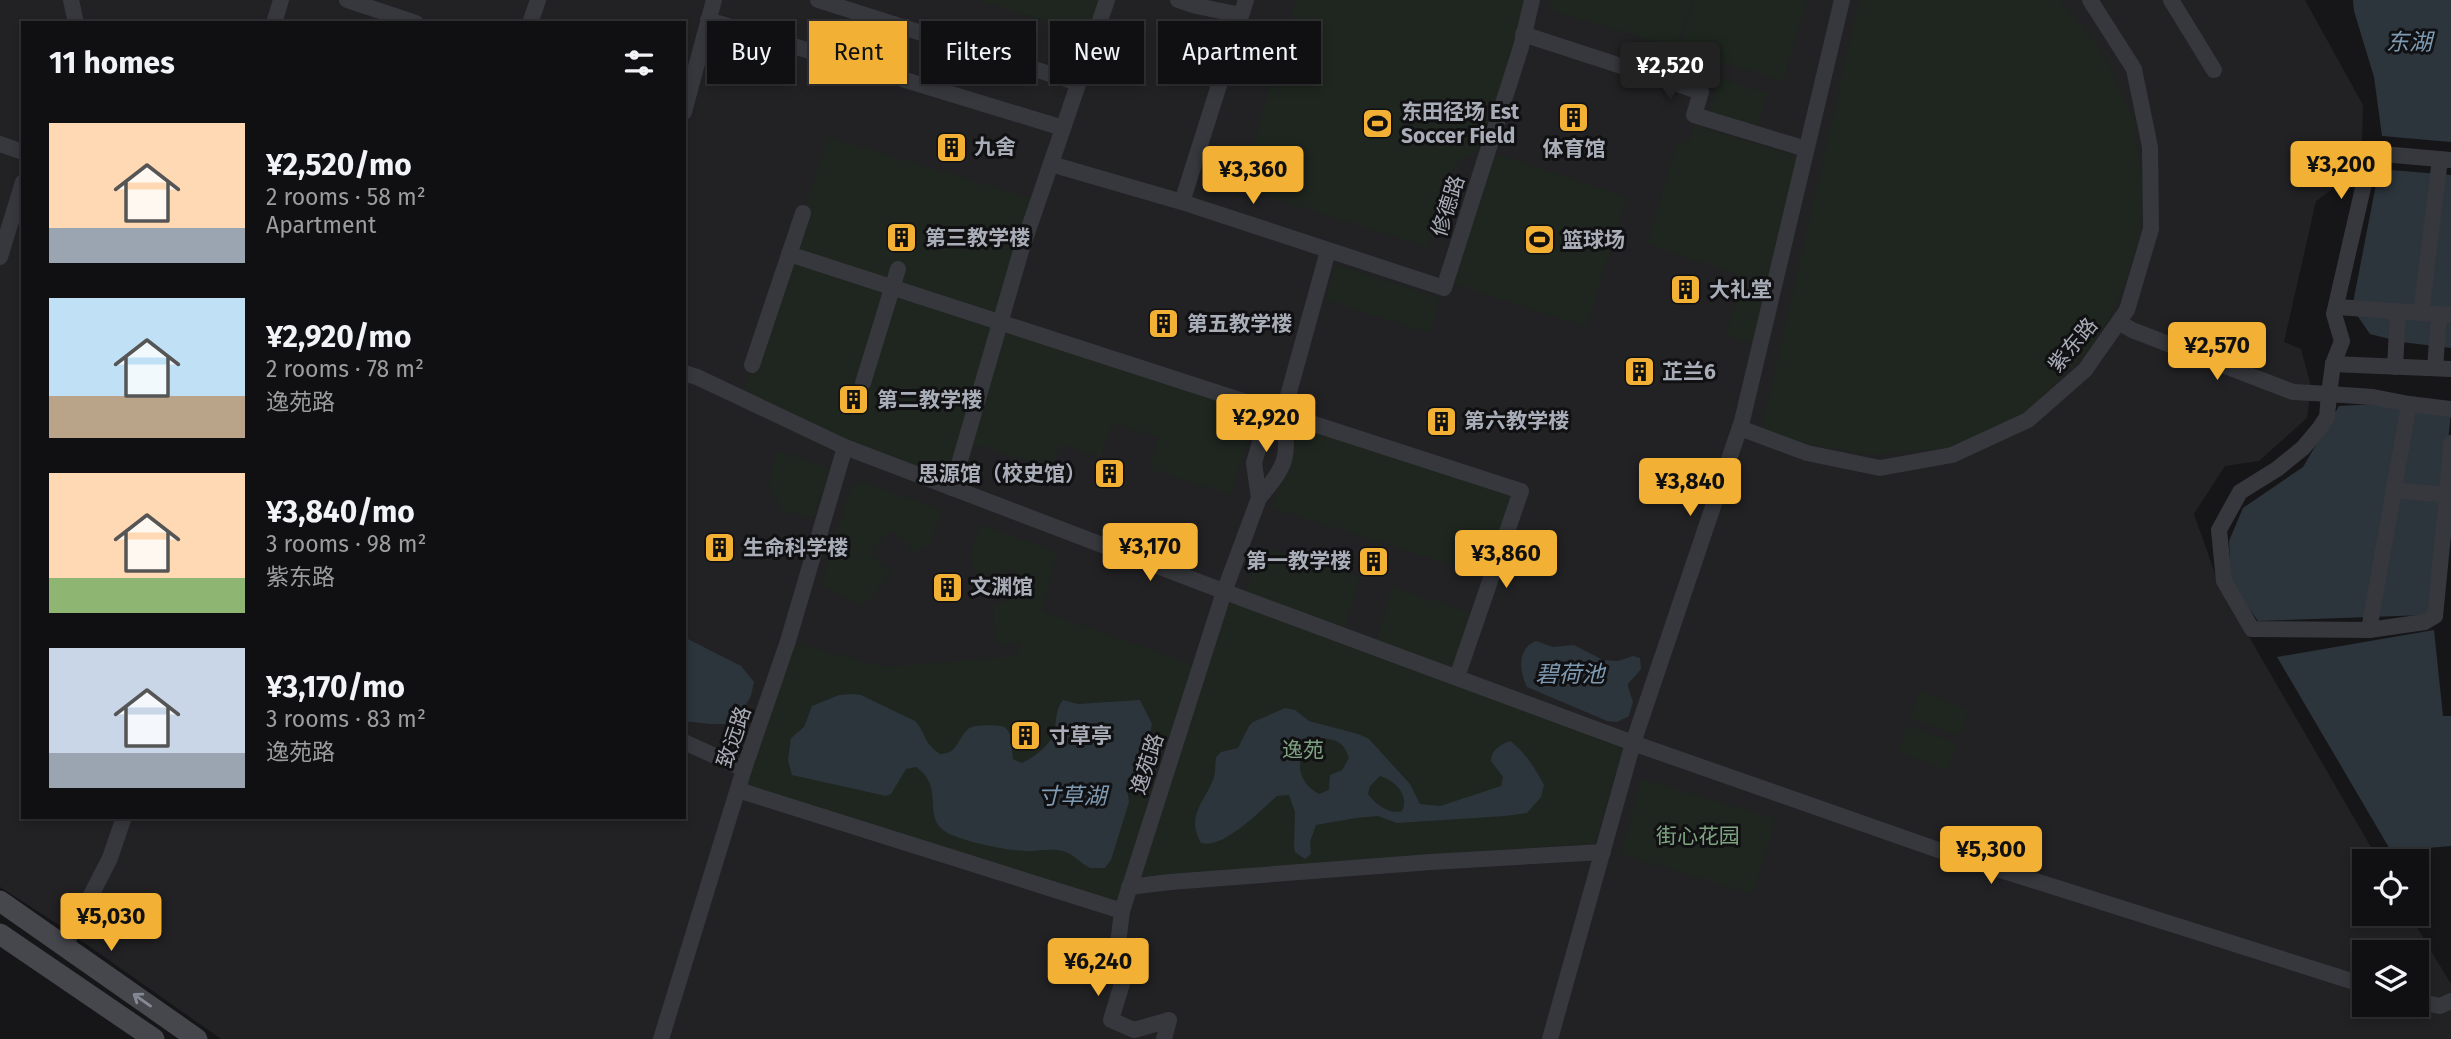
<!DOCTYPE html>
<meta charset="utf-8">
<style>
body{margin:0;font-family:"Fira Sans","Noto Sans SC",sans-serif;background:#19191b;color:#f1f3f6;height:100vh;display:flex;flex-direction:column;font-size:26px;white-space:nowrap}
*{box-sizing:border-box;margin:0}
p{font-size:23px;color:#9c9d9f}
.icon{flex:none;width:38px;height:38px;fill:none;stroke:currentColor;stroke-width:2;stroke-linecap:round;stroke-linejoin:round}
.map{position:relative;flex:1;overflow:hidden}
.drawer{position:absolute;left:21px;top:21px;width:665px;height:798px;display:flex;flex-direction:column;background:#101012;border-radius:0px;box-shadow:0 4px 10px #0003,0 0 0 2px #303032}
.drawer>*{flex:none}
.banner{position:absolute;left:707px;top:21px;width:665px;height:63px;display:flex;gap:14px}
.fabs{position:absolute;left:2352px;top:849px;display:grid;gap:14px}
.fabs a{display:grid;place-items:center;width:77px;height:77px;border-radius:0px;background:#101012;box-shadow:0 4px 10px #0003,0 0 0 2px #303032;font-size:35px}
.price{position:absolute;translate:-50% -60px;padding:0 16px;border-radius:7px;background:#f2b134;color:#111;font-size:23px;line-height:46px;filter:drop-shadow(0 2px 4px #0008)}
.price::after{content:'';position:absolute;left:50%;top:42px;width:21px;height:16px;margin-left:-10px;background:inherit;clip-path:polygon(0 0,100% 0,50% 100%)}
.price.on{background:#222;color:#fff}
ul{padding:0;list-style:none}
li{display:flex;align-items:center;gap:21px;height:175px;padding:0 28px}
li span{display:grid;place-items:center;flex:none;width:196px;height:140px;border-radius:0px;color:#555}
li>.icon{margin-inline-start:auto}
span .icon{width:84px;height:84px;fill:#fffc;stroke-width:1}
li b{font-size:30px}
h2{display:flex;justify-content:space-between;align-items:center;height:84px;padding:0 28px;font-size:30px}
.pill{padding:0 24px;border-radius:0px;background:#101012;box-shadow:0 4px 10px #0003,0 0 0 2px #303032;font-size:24px;line-height:63px}
.pill.on{background:#f2b134;color:#111}
.map>svg:first-child{display:block}
.built{fill:#222225;fill-rule:evenodd}
.green{fill:#1e261f}
.water{fill:#2c353c;fill-rule:evenodd}
.lines{fill:none;stroke-linecap:round;stroke-linejoin:round}
.minor{stroke:#37383d;stroke-width:16}
.secondary{stroke:#45474d;stroke-width:21}
.oneway{stroke:#858993}
.labels{text-anchor:middle;dominant-baseline:central;stroke-width:6;stroke-linejoin:round;paint-order:stroke}
.poi-label{font-size:21px;font-weight:bold;fill:#a8adb8;stroke:#111113;text-anchor:start}
.street-label{font-size:21px;fill:#a8adb8;stroke:#111113}
.park-label{font-size:21px;fill:#7fa381;stroke:#111113}
.water-label{font-size:23px;font-style:italic;fill:#7f9bb3;stroke:#111113}
</style>
<div class="map">
<svg width="2451" height="1039" viewBox="0 0 2451 1039">
<rect width="100%" height="100%" fill="#161618"/>
<!-- built -->
<path class="built" d="M0 0H2305L2363 105 2362 141 2350 190 2334 188 2316 201 2284 342 2301 349 2311 386 2307 418 2259 461 2225 466 2194 514 2219 585 2379 861H2364V914H2409L2451 984V1039H221L59 925 0 887ZM23 23H684V817H23ZM2364 952H2417V1004H2364Z"/>
<!-- green -->
<g class="green">
<polygon points="978,0 1102,0 1091,36"/>
<polygon points="1296,0 1526,0 1492,138 1454,166 1428,247 1242,189 1265,103"/>
<polygon points="1552,0 1692,0 1677,48 1549,10"/>
<polygon points="1694,0 1807,0 1783,81 1679,49"/>
<polygon points="1859,0 2060,0 2091,36 2110,67 2125,103 2136,121 2136,144 2143,182 2140,239 2122,290 2109,319 2091,348 2022,416 1948,448 1870,455 1803,443 1769,432 1762,428"/>
<polygon points="1720,78 1767,93 1756,129 1709,114"/>
<polygon points="1695,125 1800,157 1759,345 1725,335 1744,277 1647,244 1678,139 1688,143"/>
<polygon points="828,137 1038,200 1002,321 1258,407 1231,495 1149,469 1158,437 1112,423 1101,457 1060,444 1053,468 966,442 952,488 742,398"/>
<polygon points="1493,153 1627,197 1586,327 1451,283"/>
<polygon points="1336,265 1440,298 1429,333 1325,300"/>
<polygon points="1301,421 1521,491 1491,577 1272,508"/>
<polygon points="778,451 830,468 813,518 783,511 768,484"/>
<polygon points="866,483 942,510 930,544 914,552 892,530 870,552 892,573 862,606 821,585 852,484"/>
<polygon points="982,525 1057,552 1042,611 1200,667 1122,911 738,790 788,641 885,667 1016,656 1021,643 995,645 993,605 1016,598 1015,570 976,577 970,556 979,527"/>
<polygon points="1260,546 1360,577 1342,635 1244,599"/>
<polygon points="1392,587 1478,615 1457,677 1375,647"/>
<polygon points="1229,600 1624,746 1595,843 1141,877"/>
<polygon points="1920,691 1969,710 1959,736 1910,718"/>
<polygon points="1907,725 1957,743 1947,770 1898,752"/>
<polygon points="1642,779 1776,819 1753,894 1620,854"/>
</g>
<!-- water -->
<g class="water">
<polygon points="2353,0 2451,0 2451,142 2382,136 2374,77 2354,11"/>
<polygon points="2379,169 2451,175 2451,348 2401,342 2370,334 2352,308"/>
<polygon points="2376,404 2451,412 2432,604 2426,615 2258,621 2231,583 2229,541 2243,508 2303,467 2339,406"/>
<polygon points="2434,630 2443,716 2451,716 2451,846 2391,851 2277,657"/>
<polygon points="684,637 741,666 754,682 751,696 734,724 710,724 684,721"/>
<path d="M1536 641 1553 647 1574 645 1603 660 1618 661 1633 656 1640 658 1641 669C1626 689 1625 677 1633 702L1629 716 1617 722 1607 721 1527 687C1519 671 1517 648 1536 641Z"/>
<path d="M852 694 861 695 915 721C927 734 922 742 940 754 958 754 957 739 968 729 973 724 995 725 1002 726 1007 728 1007 730 1010 734L1013 759 1022 763C1033 758 1052 744 1054 732 1057 721 1055 709 1063 700L1078 704 1140 700 1152 724 1143 770 1126 783 1129 802 1111 860 1105 868H1090C1080 863 1074 854 1063 851 1051 848 1037 851 1025 851 1009 851 953 840 942 829 924 814 944 786 916 767L906 769 891 794 886 796 792 775 788 760 791 738 804 727 812 706 839 695Z"/>
<path d="M1285 708 1295 710 1309 721 1358 734 1369 739 1410 784 1420 804 1440 806 1501 786 1503 777 1491 761C1491 750 1500 745 1510 741 1525 752 1535 768 1544 785L1541 797 1527 813 1505 816 1397 823 1378 816 1356 818 1316 825 1310 842 1311 854 1305 859 1295 852 1294 847 1295 812 1289 795 1277 796C1261 810 1223 850 1201 843 1186 816 1203 804 1213 780 1216 772 1215 765 1216 757L1221 752 1238 748 1249 726 1253 722ZM1322 738C1337 740 1344 742 1349 758L1342 770 1330 775 1329 790 1319 794C1293 780 1293 748 1322 738ZM1380 776C1394 780 1410 795 1402 811 1390 815 1375 804 1368 794L1370 786Z"/>
</g>
<g class="lines">
<!-- minor -->
<g class="minor">
<polyline points="71,0 76,23"/>
<polyline points="347,0 416,23"/>
<polyline points="818,0 1078,83"/>
<polyline points="1178,0 1196,6 1241,15"/>
<polyline points="2171,0 2214,70"/>
<polyline points="708,20 1063,128"/>
<polyline points="274,23 281,0"/>
<polyline points="530,23 538,0"/>
<polyline points="1523,34 1701,92 1694,115 1806,149"/>
<polyline points="879,72 894,24"/>
<polyline points="684,112 714,0"/>
<polyline points="0,144 23,152"/>
<polyline points="1051,164 1182,202 1444,288 1521,47 1532,0"/>
<polyline points="1182,202 1246,0"/>
<polyline points="789,254 1521,491 1457,677"/>
<polyline points="0,257 23,182"/>
<polyline points="2337,307 2451,315"/>
<polyline points="2421,313 2440,159"/>
<polyline points="2119,322 2132,330 2293,392 2329,394 2333,364 2342,341 2334,314 2371,153 2451,160"/>
<polyline points="2333,364 2451,369"/>
<polyline points="752,365 803,213"/>
<polyline points="2395,367 2398,312"/>
<polyline points="2435,368 2439,315"/>
<polyline points="684,373 697,377 845,447 1244,599 1633,743 1944,852 2364,985"/>
<polyline points="863,383 898,269"/>
<polygon points="2329,394 2373,397 2409,404 2369,630 2252,629 2224,581 2219,530 2240,492 2277,469 2303,448 2319,429 2327,417"/>
<polyline points="2409,404 2451,409"/>
<polyline points="1740,428 1807,453 1880,468 1952,455 2028,420 2085,370 2127,310 2151,229 2150,147 2134,69 2090,0"/>
<polyline points="952,488 1021,251 1107,0"/>
<polyline points="2447,495 2451,443"/>
<path d="M1259 498C1288 463 1289 459 1283 414"/>
<polyline points="2369,630 2425,622 2435,616 2447,495 2393,490"/>
<polyline points="684,742 744,769"/>
<polyline points="738,790 1122,911 1224,592 1259,498 1254,463 1261,439 1283,414 1328,251"/>
<polyline points="1129,887 1170,882 1431,862 1603,852"/>
<polyline points="1122,911 1117,952 1124,977 1111,1020 1134,1030 1169,1020 1164,1039"/>
<polyline points="65,946 110,858 124,817"/>
<polyline points="2417,1001 2440,1006 2451,1001"/>
<polyline points="661,1039 744,769 788,641 845,447"/>
<polyline points="1550,1039 1633,743 1742,421 1842,0"/>
</g>
<!-- secondary -->
<g class="secondary">
<polyline points="0,901 197,1039"/>
<polyline points="0,934 154,1039"/>
</g>
</g>
<!-- one-way arrows -->
<defs><path id="oneway-shaft" d="M-6 0H5M1.5-3L5.5 0L1.5 3" fill="none" stroke-width="1.6" stroke-linecap="round" stroke-linejoin="round" transform="scale(1.75)"/></defs>
<use class="oneway" href="#oneway-shaft" transform="translate(142 1000) rotate(-145)"/>
<!-- icons -->
<defs>
<symbol id="building-square" viewBox="-11 -11 22 22"><rect x="-9" y="-9" width="18" height="18" rx="4" fill="#f2b134" stroke="#111113"/><path d="M-4-6H4V6H1V3H-1V6H-4ZM-2.5-4.3h1.7v1.8h-1.7ZM.8-4.3h1.7v1.8H.8ZM-2.5-1h1.7V.8h-1.7ZM.8-1h1.7V.8H.8Z" fill="#111"/></symbol>
<symbol id="stadium-square" viewBox="-11 -11 22 22"><rect x="-9" y="-9" width="18" height="18" rx="4" fill="#f2b134" stroke="#111113"/><path d="M0-5a6.5 5 0 1 0 0 10a6.5 5 0 1 0 0-10ZM-3.5-1.8h7v3.6h-7Z" fill="#111"/></symbol>
</defs>
<g fill-rule="evenodd">
<use href="#building-square" x="1556" y="100" width="35" height="35"/>
<use href="#stadium-square" x="1360" y="106" width="35" height="35"/>
<use href="#building-square" x="934" y="130" width="35" height="35"/>
<use href="#building-square" x="884" y="220" width="35" height="35"/>
<use href="#stadium-square" x="1522" y="222" width="35" height="35"/>
<use href="#building-square" x="1668" y="272" width="35" height="35"/>
<use href="#building-square" x="1146" y="306" width="35" height="35"/>
<use href="#building-square" x="1622" y="354" width="35" height="35"/>
<use href="#building-square" x="836" y="382" width="35" height="35"/>
<use href="#building-square" x="1424" y="404" width="35" height="35"/>
<use href="#building-square" x="1092" y="456" width="35" height="35"/>
<use href="#building-square" x="702" y="530" width="35" height="35"/>
<use href="#building-square" x="1356" y="544" width="35" height="35"/>
<use href="#building-square" x="930" y="570" width="35" height="35"/>
<use href="#building-square" x="1008" y="718" width="35" height="35"/>
</g>
<g class="labels">
<!-- poi labels -->
<g class="poi-label">
<text x="1401" y="112">东田径场 Est<tspan x="1401" dy="24">Soccer Field</tspan></text>
<text x="974" y="147">九舍</text>
<text x="1574" y="149" text-anchor="middle">体育馆</text>
<text x="925" y="238">第三教学楼</text>
<text x="1562" y="240">篮球场</text>
<text x="1709" y="290">大礼堂</text>
<text x="1187" y="324">第五教学楼</text>
<text x="1662" y="372">芷兰6</text>
<text x="877" y="400">第二教学楼</text>
<text x="1464" y="421">第六教学楼</text>
<text x="1086" y="474" text-anchor="end">思源馆（校史馆）</text>
<text x="743" y="548">生命科学楼</text>
<text x="1351" y="561" text-anchor="end">第一教学楼</text>
<text x="970" y="587">文渊馆</text>
<text x="1049" y="736">寸草亭</text>
</g>
<!-- street labels -->
<g class="street-label">
<text transform="translate(1448 206) rotate(-72)">修德路</text>
<text transform="translate(2073 345) rotate(-50)">紫东路</text>
<text transform="translate(734 737) rotate(-71)">致远路</text>
<text transform="translate(1147 764) rotate(-72)">逸苑路</text>
</g>
<!-- park labels -->
<g class="park-label">
<text x="1303" y="750">逸苑</text>
<text x="1698" y="836">街心花园</text>
</g>
<!-- water labels -->
<g class="water-label">
<text x="2409" y="42">东湖</text>
<text x="1570" y="674">碧荷池</text>
<text x="1072" y="796">寸草湖</text>
</g>
</g>
</svg>
<div class="fabs">
<a><svg class="icon" aria-label="locate" viewBox="0 0 24 24"><circle cx="12" cy="12" r="6"/><path d="M12 2v4M12 18v4M2 12h4M18 12h4"/></svg></a>
<a><svg class="icon" aria-label="layers" viewBox="0 0 24 24"><path d="M12 4l9 5-9 5-9-5zM3 14l9 5 9-5"/></svg></a>
</div>
<b class="price on" style="left:1670px;top:102px">¥2,520</b>
<b class="price" style="left:2341px;top:201px">¥3,200</b>
<b class="price" style="left:1253px;top:206px">¥3,360</b>
<b class="price" style="left:2217px;top:382px">¥2,570</b>
<b class="price" style="left:1266px;top:454px">¥2,920</b>
<b class="price" style="left:1690px;top:518px">¥3,840</b>
<b class="price" style="left:1150px;top:583px">¥3,170</b>
<b class="price" style="left:1506px;top:590px">¥3,860</b>
<b class="price" style="left:1991px;top:886px">¥5,300</b>
<b class="price" style="left:111px;top:953px">¥5,030</b>
<b class="price" style="left:1098px;top:998px">¥6,240</b>
<div class="banner">
<a class="pill">Buy</a>
<a class="pill on">Rent</a>
<a class="pill">Filters</a>
<a class="pill">New</a>
<a class="pill">Apartment</a>
</div>
<section class="drawer">
<h2>11 homes<svg class="icon" aria-label="filters" viewBox="0 0 24 24"><path d="M4 7h16M4 17h16"/><circle cx="9" cy="7" r="2"/><circle cx="15" cy="17" r="2"/></svg></h2>
<ul>
<li><span style="background:linear-gradient(#ffd9b3 75%,#9aa5b1 0)"><svg class="icon" aria-label="home" viewBox="0 0 24 24"><path d="M3 11l9-7 9 7M6 9v11h12V9"/></svg></span><div><b>¥2,520/mo</b><p>2 rooms · 58 m²</p><p>Apartment</p></div></li>
<li><span style="background:linear-gradient(#bfe0f5 70%,#b9a48a 0)"><svg class="icon" aria-label="home" viewBox="0 0 24 24"><path d="M3 11l9-7 9 7M6 9v11h12V9"/></svg></span><div><b>¥2,920/mo</b><p>2 rooms · 78 m²</p><p>逸苑路</p></div></li>
<li><span style="background:linear-gradient(#ffd9b3 75%,#8fb573 0)"><svg class="icon" aria-label="home" viewBox="0 0 24 24"><path d="M3 11l9-7 9 7M6 9v11h12V9"/></svg></span><div><b>¥3,840/mo</b><p>3 rooms · 98 m²</p><p>紫东路</p></div></li>
<li><span style="background:linear-gradient(#c9d6e8 75%,#9aa5b1 0)"><svg class="icon" aria-label="home" viewBox="0 0 24 24"><path d="M3 11l9-7 9 7M6 9v11h12V9"/></svg></span><div><b>¥3,170/mo</b><p>3 rooms · 83 m²</p><p>逸苑路</p></div></li>
</ul>
</section>
</div>
